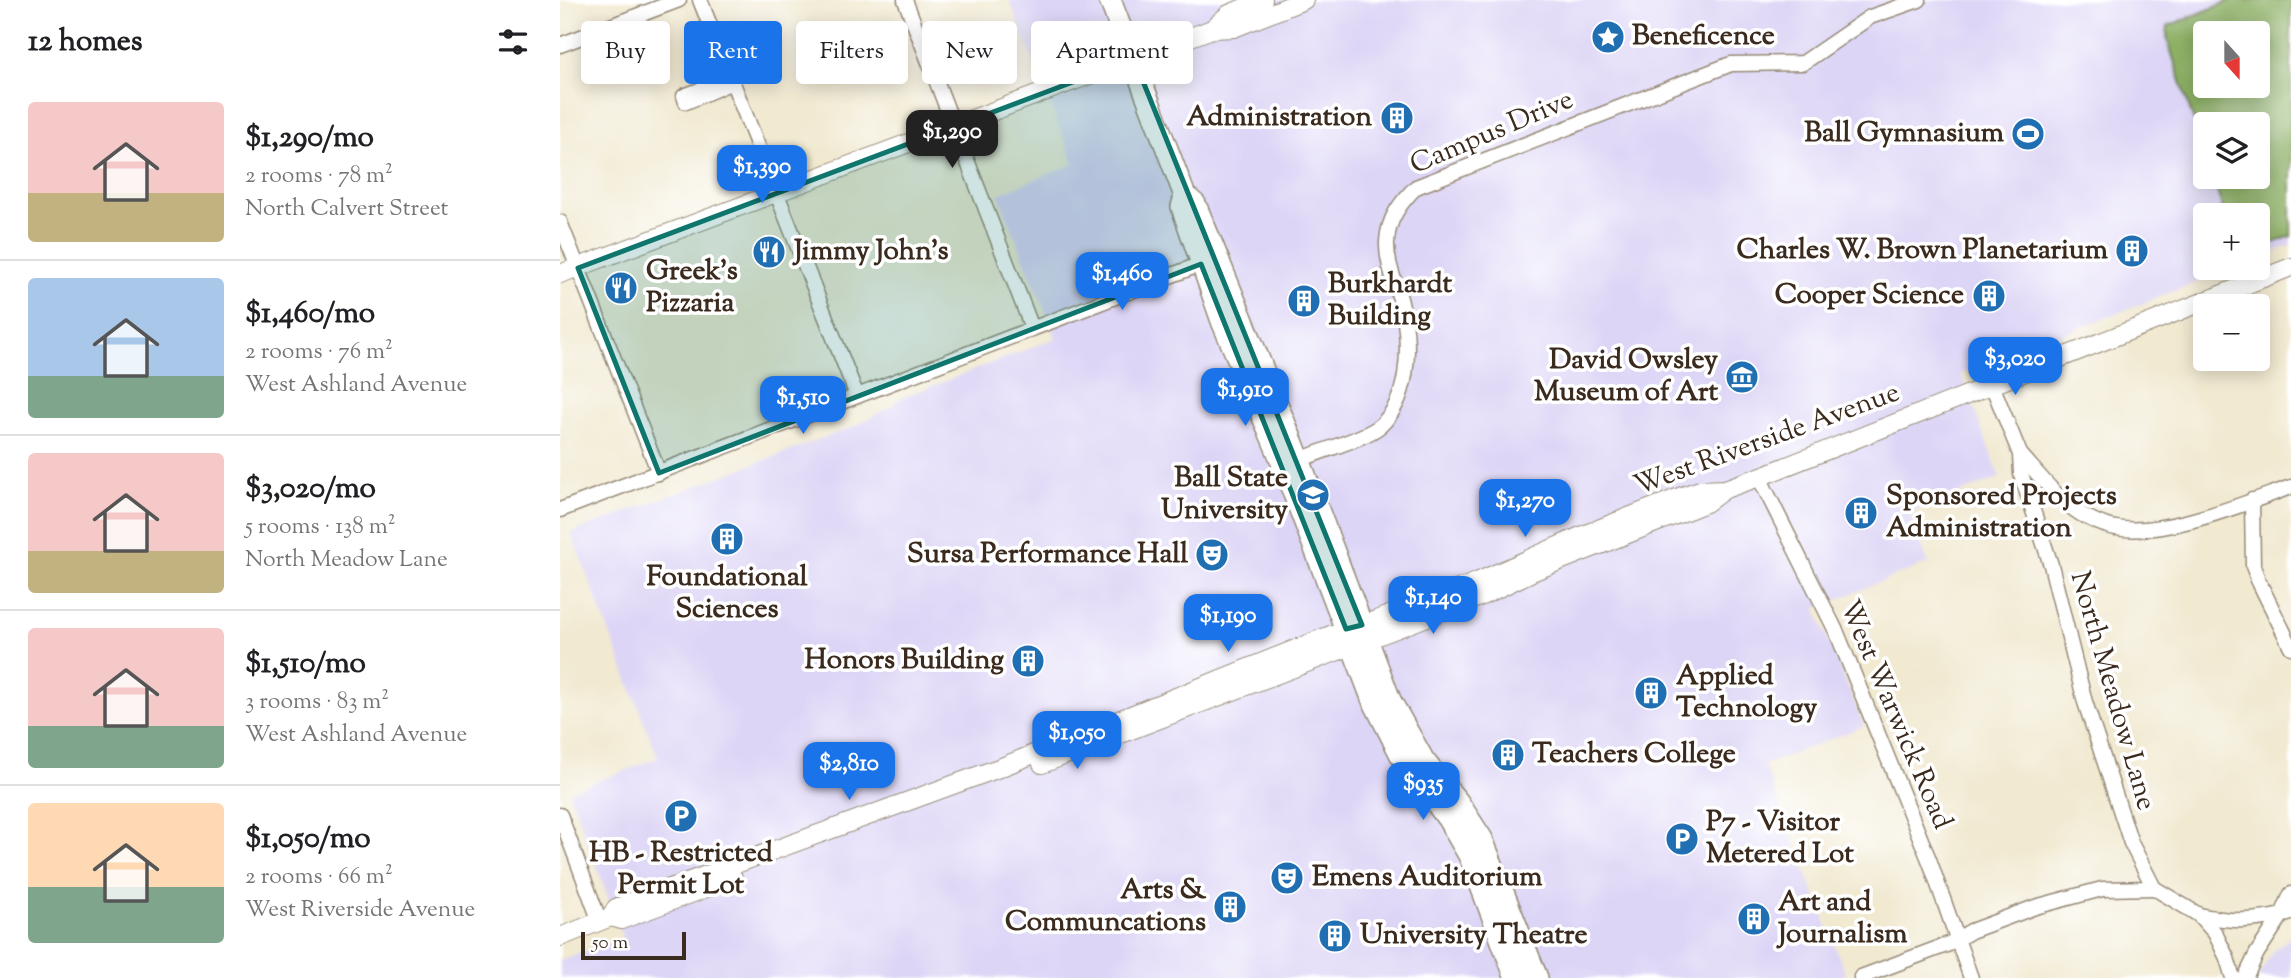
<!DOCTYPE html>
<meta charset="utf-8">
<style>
body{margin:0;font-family:"Sorts Mill Goudy",serif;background:#f2f2f2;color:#202124;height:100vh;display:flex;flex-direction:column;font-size:26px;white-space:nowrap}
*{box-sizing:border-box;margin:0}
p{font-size:23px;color:#757577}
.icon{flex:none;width:38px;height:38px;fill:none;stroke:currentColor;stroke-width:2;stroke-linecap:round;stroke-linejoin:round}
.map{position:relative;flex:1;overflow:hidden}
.details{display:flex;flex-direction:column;background:#fff;width:560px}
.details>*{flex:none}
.banner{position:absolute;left:21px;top:21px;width:665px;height:63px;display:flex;gap:14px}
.needle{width:46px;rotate:159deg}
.buttons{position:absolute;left:1633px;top:21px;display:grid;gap:14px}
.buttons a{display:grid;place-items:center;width:77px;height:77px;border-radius:7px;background:#fff;box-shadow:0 4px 18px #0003;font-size:35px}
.scale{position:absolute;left:21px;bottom:18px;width:105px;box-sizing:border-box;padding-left:7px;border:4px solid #3b2a1e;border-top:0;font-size:19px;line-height:24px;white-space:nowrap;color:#3b2a1e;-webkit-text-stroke:5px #fff;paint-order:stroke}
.price{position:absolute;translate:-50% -60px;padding:0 16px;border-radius:14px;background:#1a73e8;color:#fff;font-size:23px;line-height:46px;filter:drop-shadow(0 2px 4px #0008)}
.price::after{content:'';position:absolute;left:50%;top:42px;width:21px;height:16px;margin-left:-10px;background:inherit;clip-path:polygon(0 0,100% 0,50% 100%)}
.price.current{background:#222;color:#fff}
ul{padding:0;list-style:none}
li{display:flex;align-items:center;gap:21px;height:175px;padding:0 28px}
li+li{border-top:2px solid #e0e0e0}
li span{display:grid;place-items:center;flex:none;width:196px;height:140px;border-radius:7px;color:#555}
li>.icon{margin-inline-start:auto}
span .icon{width:84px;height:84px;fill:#fffc;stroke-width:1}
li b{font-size:30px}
h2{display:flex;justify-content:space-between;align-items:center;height:84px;padding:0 28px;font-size:30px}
.chip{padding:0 24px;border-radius:7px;background:#fff;box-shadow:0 4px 18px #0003;font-size:24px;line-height:63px}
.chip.current{background:#1a73e8;color:#fff}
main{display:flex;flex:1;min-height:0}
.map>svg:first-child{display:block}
.built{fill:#ddd5f6;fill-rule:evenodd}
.forest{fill:#8baf64;stroke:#636c41;stroke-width:2;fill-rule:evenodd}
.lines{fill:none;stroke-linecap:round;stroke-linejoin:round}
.minor-casing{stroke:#968a77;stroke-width:17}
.tertiary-casing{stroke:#968a77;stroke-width:20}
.secondary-casing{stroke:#968a77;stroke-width:24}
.minor{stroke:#fff;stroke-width:14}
.tertiary{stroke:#fff;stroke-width:18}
.secondary{stroke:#fff;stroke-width:21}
.marked{fill:#0f766e;fill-opacity:0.2;stroke:#0f766e;stroke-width:5;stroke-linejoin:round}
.labels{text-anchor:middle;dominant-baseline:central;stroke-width:7;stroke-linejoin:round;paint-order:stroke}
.poi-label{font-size:28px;font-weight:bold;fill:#3b2a1e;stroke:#fff;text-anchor:start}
.street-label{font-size:28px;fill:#3b2a1e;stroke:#fff}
</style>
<main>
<section class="details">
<h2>12 homes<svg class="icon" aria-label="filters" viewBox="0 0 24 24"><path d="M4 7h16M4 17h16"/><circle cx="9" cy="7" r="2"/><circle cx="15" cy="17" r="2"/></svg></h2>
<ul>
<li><span style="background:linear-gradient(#f6c9c9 65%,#c2b280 0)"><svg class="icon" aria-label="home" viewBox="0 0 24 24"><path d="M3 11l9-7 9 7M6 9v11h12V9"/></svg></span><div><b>$1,290/mo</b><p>2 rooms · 78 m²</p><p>North Calvert Street</p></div></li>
<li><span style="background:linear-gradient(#a9c7e8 70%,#7fa58c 0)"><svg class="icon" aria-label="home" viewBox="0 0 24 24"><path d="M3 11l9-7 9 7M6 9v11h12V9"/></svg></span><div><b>$1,460/mo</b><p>2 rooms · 76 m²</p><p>West Ashland Avenue</p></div></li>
<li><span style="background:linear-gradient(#f6c9c9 70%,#c2b280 0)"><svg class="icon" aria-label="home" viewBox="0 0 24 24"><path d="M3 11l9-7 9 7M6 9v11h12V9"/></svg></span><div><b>$3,020/mo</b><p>5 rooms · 138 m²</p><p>North Meadow Lane</p></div></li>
<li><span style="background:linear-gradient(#f6c9c9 70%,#7fa58c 0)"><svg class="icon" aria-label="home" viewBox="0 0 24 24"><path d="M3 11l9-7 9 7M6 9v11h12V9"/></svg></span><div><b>$1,510/mo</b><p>3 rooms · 83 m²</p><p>West Ashland Avenue</p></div></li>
<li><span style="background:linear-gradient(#ffd9b3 60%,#7fa58c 0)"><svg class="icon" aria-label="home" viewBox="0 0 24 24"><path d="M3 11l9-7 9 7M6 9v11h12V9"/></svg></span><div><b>$1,050/mo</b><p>2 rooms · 66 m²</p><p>West Riverside Avenue</p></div></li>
</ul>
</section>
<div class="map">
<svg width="1731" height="978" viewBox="0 0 1731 978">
<rect width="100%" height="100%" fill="#fff"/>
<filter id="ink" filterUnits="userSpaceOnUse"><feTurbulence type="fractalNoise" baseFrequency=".0143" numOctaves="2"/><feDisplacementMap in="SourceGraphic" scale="14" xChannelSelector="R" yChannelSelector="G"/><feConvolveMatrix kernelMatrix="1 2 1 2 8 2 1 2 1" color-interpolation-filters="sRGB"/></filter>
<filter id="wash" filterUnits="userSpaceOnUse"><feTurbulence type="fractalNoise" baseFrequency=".00686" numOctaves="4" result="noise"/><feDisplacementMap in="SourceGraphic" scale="28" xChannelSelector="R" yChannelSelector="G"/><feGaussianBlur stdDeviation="1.57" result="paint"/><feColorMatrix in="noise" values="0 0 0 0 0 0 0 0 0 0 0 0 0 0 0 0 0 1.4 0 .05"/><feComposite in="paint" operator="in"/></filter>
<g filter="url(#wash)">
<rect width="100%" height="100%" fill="#f1e9d0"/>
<!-- built -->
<g class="built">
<path d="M449 0H1731V245L1698 258V215H1645V268H1673L1401 374 1440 478 1349 512 1368 563 1255 608 1304 726 1204 765 1287 978H0V960L63 938 9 792 98 758 11 533 293 427 332 406 339 399 496 338 438 194 514 164ZM1645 33H1698V86H1645ZM1645 124H1698V177H1645Z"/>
<polygon points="1731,936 1731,978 1698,978 1713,951"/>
</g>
<!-- forest -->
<path class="forest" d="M1672 0H1731V236L1698 249V215H1665L1652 177H1698V124H1645V155L1607 39 1608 26ZM1645 33H1698V86H1645Z"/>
</g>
<g filter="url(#ink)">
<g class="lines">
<defs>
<g id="minor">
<polyline points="140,0 297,396"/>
<polyline points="345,0 472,328"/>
<polyline points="0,45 119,0"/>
<polyline points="171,78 124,96 126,102 172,82"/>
<polyline points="0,222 99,473"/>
<polyline points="1432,385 1460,454 1461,474 1491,565 1525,702 1571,843 1594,888 1639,915 1655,933 1667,958 1673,978"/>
<path d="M1460 454C1480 476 1500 503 1526 517 1534 521 1546 527 1556 528 1604 537 1685 503 1731 487"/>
<path d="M731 464C754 452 803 440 820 426 849 400 850 351 844 315 840 291 826 267 827 242 828 219 840 203 856 187L1171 64 1243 63 1310 17 1359 0"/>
<polyline points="1199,477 1277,633 1370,862 1411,978"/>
<polyline points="1692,500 1693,566 1698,580 1731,647"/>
<polyline points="0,510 641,264"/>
<polyline points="0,815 40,922"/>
<path d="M1639 915C1670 922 1691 922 1722 915L1731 894"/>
<polyline points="1301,977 1389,944 1411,931 1475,907 1542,889 1594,888"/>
<polyline points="1685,978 1697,953 1722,915 1728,914"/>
</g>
<g id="tertiary">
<polyline points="652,29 669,14 703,0"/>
<polyline points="0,274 652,29 674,28 744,0"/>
<polyline points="482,764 922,596 972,572 1146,503 1165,489"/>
<polyline points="51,917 61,920 173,878"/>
<polyline points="0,937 51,917 56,908 439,768 773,634 816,620 917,582 1023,535 1122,496 1140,490 1165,489 1199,477 1731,267"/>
</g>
<g id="secondary">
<polyline points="550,0 625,196 622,207 662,321 718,452 812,698 842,757 888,819 910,857 956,978"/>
<polyline points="625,196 635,204 653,247 734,446 830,700 864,761 898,802 922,839 977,978"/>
</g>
</defs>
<!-- minor casing -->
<use href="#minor" class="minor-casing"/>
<!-- tertiary casing -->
<use href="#tertiary" class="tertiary-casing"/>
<!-- secondary casing -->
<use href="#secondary" class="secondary-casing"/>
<!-- minor -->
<use href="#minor" class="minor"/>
<!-- tertiary -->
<use href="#tertiary" class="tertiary"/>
<!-- secondary -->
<use href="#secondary" class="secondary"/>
</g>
</g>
<!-- marked area -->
<path class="marked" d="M574 59 802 625 786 629 641 264 99 473 18 268Z"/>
<!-- icons -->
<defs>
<symbol id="sight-disc" viewBox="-11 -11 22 22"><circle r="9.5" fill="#1f6fb2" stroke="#fff"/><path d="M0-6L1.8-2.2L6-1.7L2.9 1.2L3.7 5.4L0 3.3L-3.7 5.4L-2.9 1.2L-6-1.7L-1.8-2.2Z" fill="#fff"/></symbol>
<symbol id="building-disc" viewBox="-11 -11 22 22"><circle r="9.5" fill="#1f6fb2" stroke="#fff"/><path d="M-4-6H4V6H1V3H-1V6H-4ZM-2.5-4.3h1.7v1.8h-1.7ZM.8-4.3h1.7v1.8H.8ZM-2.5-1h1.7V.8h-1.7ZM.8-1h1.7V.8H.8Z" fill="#fff"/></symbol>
<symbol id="stadium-disc" viewBox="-11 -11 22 22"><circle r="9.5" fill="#1f6fb2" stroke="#fff"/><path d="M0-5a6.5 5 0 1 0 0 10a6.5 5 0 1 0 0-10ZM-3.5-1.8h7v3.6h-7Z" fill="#fff"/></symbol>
<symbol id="restaurant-disc" viewBox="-11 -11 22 22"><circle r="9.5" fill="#1f6fb2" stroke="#fff"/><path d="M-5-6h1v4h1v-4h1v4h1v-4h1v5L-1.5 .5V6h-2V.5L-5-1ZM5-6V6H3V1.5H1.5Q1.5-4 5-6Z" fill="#fff"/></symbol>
<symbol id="museum-disc" viewBox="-11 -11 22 22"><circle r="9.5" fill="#1f6fb2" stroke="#fff"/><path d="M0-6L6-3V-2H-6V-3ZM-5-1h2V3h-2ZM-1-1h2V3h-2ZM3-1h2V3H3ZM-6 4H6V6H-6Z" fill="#fff"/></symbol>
<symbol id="university-disc" viewBox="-11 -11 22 22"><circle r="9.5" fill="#1f6fb2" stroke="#fff"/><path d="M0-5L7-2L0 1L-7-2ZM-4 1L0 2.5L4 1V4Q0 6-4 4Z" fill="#fff"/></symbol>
<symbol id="theatre-disc" viewBox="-11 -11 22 22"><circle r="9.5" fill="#1f6fb2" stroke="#fff"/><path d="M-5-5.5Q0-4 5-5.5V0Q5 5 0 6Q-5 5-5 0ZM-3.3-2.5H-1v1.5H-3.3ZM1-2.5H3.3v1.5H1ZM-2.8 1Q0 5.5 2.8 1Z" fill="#fff"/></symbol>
<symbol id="parking-disc" viewBox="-11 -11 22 22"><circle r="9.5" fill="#1f6fb2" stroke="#fff"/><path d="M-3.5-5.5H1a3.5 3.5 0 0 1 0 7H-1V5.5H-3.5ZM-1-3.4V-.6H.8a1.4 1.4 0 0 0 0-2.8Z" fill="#fff"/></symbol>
</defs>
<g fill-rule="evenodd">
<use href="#sight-disc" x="1029" y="18" width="38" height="38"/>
<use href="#building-disc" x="818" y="99" width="38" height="38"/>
<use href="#stadium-disc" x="1449" y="115" width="38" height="38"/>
<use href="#building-disc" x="1553" y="232" width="38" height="38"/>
<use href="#restaurant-disc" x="190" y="233" width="38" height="38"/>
<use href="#restaurant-disc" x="42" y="269" width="38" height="38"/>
<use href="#building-disc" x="1410" y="277" width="38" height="38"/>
<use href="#building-disc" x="725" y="282" width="38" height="38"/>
<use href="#museum-disc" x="1163" y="358" width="38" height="38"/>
<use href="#university-disc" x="734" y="476" width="38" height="38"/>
<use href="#building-disc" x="1282" y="494" width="38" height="38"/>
<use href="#building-disc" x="148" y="520" width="38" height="38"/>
<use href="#theatre-disc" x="633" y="536" width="38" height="38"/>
<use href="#building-disc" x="449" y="642" width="38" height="38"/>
<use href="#building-disc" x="1072" y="674" width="38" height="38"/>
<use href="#building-disc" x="929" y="736" width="38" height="38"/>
<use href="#parking-disc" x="102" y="797" width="38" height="38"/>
<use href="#parking-disc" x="1103" y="820" width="38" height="38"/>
<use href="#theatre-disc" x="708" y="859" width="38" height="38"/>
<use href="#building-disc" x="651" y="888" width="38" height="38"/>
<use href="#building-disc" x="1175" y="900" width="38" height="38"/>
<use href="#building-disc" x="756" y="917" width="38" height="38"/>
</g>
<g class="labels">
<!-- poi labels -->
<g class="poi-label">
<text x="1072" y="37">Beneficence</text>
<text x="812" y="118" text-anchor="end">Administration</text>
<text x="1444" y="134" text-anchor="end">Ball Gymnasium</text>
<text x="1548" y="251" text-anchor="end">Charles W. Brown Planetarium</text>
<text x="234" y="252">Jimmy John's</text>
<text x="86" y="272">Greek's<tspan x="86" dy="32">Pizzaria</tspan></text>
<text x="768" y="285">Burkhardt<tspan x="768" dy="32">Building</tspan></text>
<text x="1404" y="296" text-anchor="end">Cooper Science</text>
<text x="1158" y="361" text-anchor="end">David Owsley<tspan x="1158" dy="32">Museum of Art</tspan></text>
<text x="728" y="479" text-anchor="end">Ball State<tspan x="728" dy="32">University</tspan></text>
<text x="1326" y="497">Sponsored Projects<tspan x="1326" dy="32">Administration</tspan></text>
<text x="628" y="555" text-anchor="end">Sursa Performance Hall</text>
<text x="167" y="578" text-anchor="middle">Foundational<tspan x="167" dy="32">Sciences</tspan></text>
<text x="444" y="661" text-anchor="end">Honors Building</text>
<text x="1116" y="677">Applied<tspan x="1116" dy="32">Technology</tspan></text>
<text x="972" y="755">Teachers College</text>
<text x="1146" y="823">P7 - Visitor<tspan x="1146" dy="32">Metered Lot</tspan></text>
<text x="121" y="854" text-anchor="middle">HB - Restricted<tspan x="121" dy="32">Permit Lot</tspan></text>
<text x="752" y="878">Emens Auditorium</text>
<text x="646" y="891" text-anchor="end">Arts &amp;<tspan x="646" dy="32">Communcations</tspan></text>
<text x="1218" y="903">Art and<tspan x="1218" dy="32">Journalism</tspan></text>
<text x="800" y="936">University Theatre</text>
</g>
<!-- street labels -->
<g class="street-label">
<text transform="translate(932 133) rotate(-23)">Campus Drive</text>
<text transform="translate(1207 440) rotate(-20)">West Riverside Avenue</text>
<text transform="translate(1552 691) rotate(74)">North Meadow Lane</text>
<text transform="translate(1335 715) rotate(67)">West Warwick Road</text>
</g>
</g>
</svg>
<div class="buttons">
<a><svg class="needle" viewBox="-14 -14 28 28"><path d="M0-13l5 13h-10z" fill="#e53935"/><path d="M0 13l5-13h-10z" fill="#757577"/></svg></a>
<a><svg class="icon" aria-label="layers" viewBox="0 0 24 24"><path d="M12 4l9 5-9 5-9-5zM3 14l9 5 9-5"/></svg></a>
<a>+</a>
<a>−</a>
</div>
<div class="scale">50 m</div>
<b class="price current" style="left:392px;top:170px">$1,290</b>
<b class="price" style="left:202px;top:205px">$1,390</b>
<b class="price" style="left:562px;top:312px">$1,460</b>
<b class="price" style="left:1455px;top:397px">$3,020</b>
<b class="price" style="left:685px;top:428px">$1,910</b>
<b class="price" style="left:243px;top:436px">$1,510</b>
<b class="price" style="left:965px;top:539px">$1,270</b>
<b class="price" style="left:873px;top:636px">$1,140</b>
<b class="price" style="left:668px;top:654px">$1,190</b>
<b class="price" style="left:517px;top:771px">$1,050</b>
<b class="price" style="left:289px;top:802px">$2,810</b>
<b class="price" style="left:863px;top:822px">$935</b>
<div class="banner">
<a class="chip">Buy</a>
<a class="chip current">Rent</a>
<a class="chip">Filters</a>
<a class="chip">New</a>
<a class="chip">Apartment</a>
</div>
</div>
</main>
